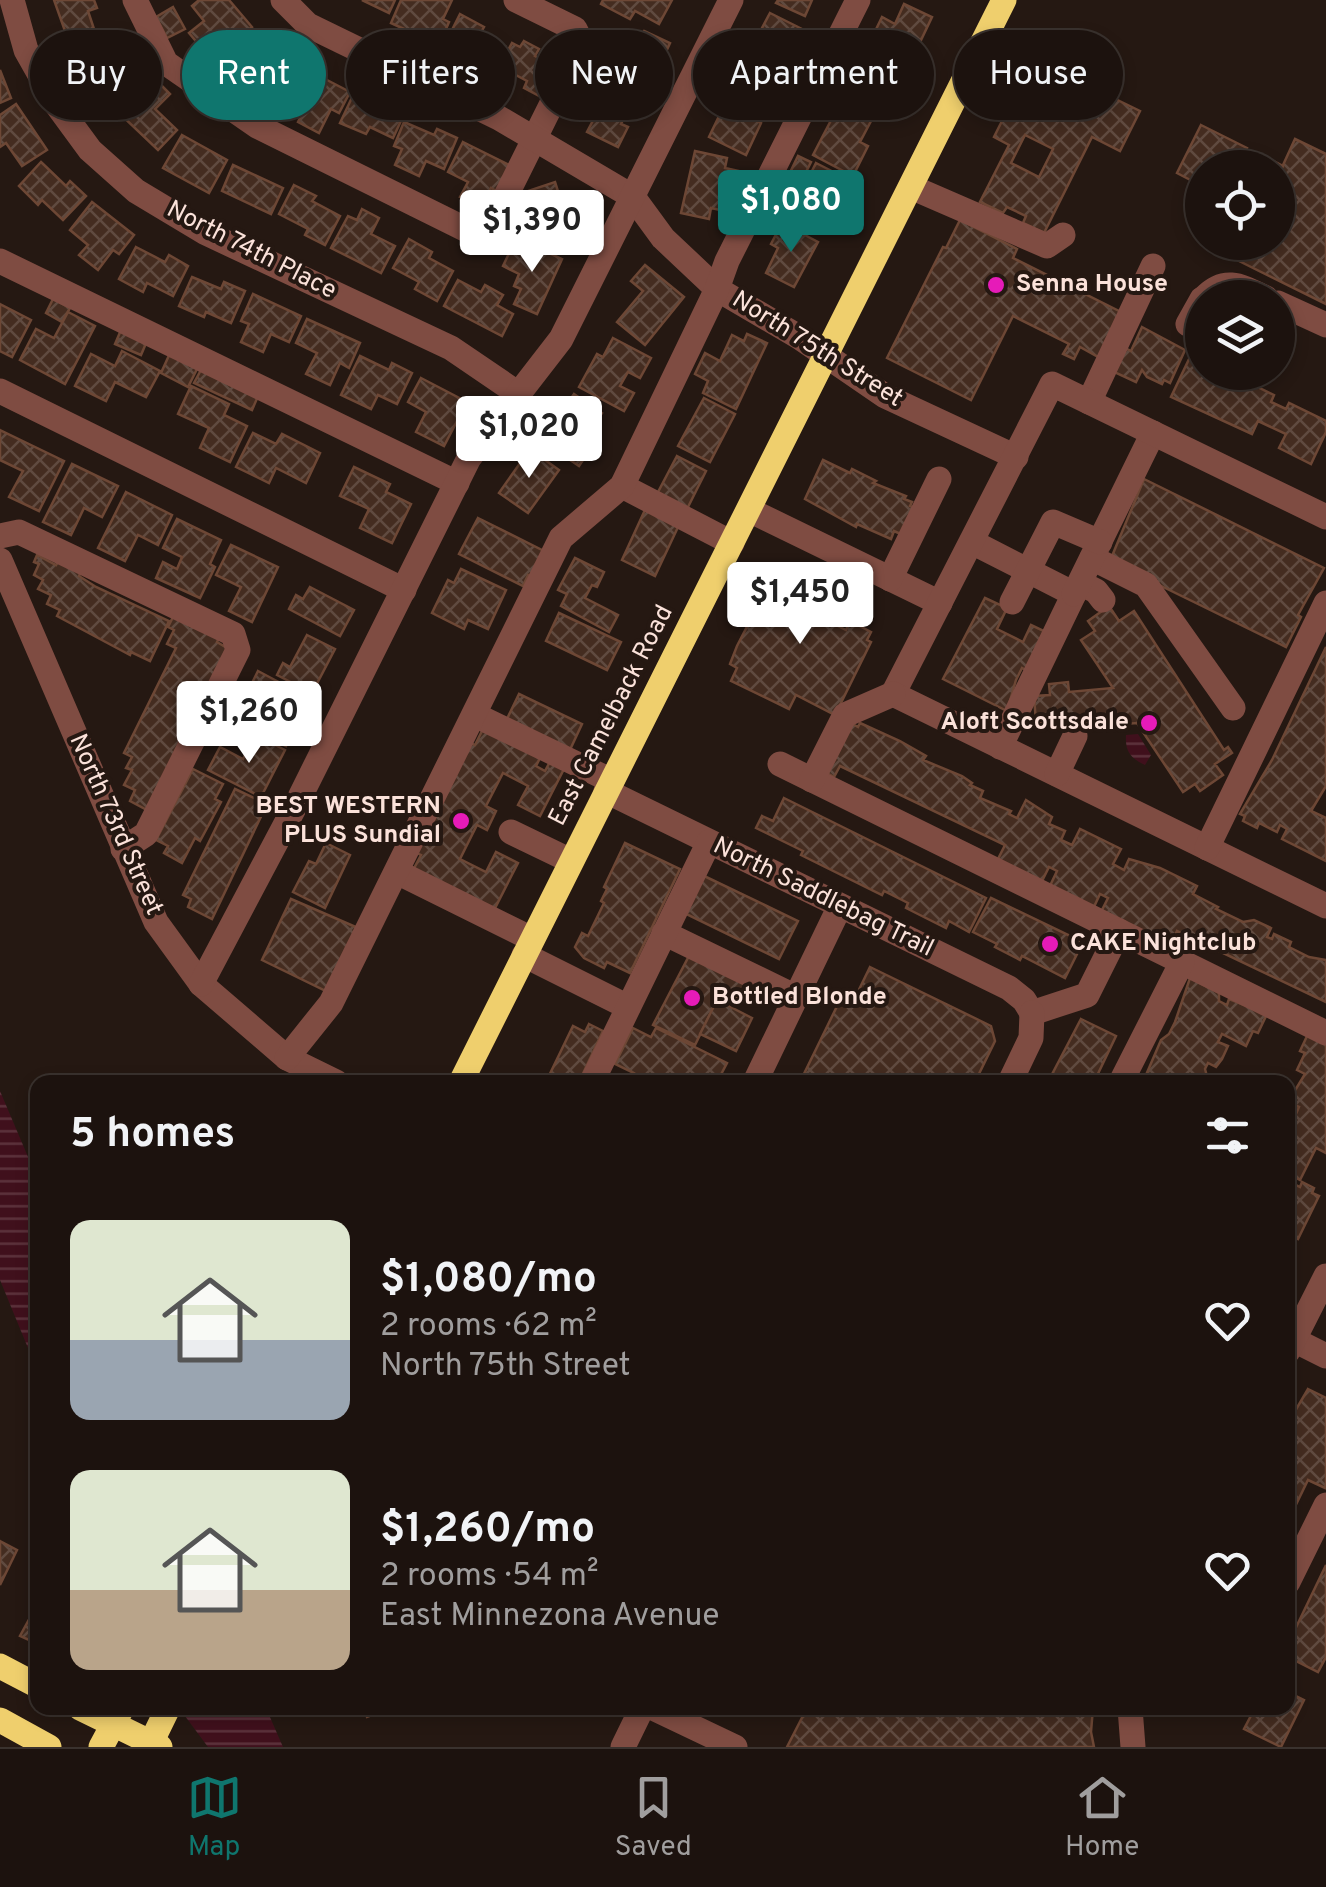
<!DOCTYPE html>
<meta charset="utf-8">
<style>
body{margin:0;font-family:Overpass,sans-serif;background:#29201c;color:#f1f3f6;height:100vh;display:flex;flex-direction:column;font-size:38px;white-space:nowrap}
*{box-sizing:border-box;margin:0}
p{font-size:32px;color:#a09e9e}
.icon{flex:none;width:55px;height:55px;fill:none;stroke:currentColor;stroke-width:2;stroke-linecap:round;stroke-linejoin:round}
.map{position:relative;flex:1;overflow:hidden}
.sheet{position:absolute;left:30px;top:1075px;width:1265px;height:640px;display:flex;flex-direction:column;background:#1c120e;border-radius:20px;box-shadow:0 5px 15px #0003,0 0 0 2px #3a322e}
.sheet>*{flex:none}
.hud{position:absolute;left:30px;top:30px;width:1268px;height:90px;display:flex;gap:20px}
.tools{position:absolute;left:1185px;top:150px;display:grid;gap:20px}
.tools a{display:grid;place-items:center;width:110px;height:110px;border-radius:50%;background:#1c120e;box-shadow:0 5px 15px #0003,0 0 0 2px #3a322e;font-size:50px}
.price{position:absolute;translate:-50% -85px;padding:0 22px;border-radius:10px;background:#fff;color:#222;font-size:32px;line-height:65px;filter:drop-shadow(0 2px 5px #0008)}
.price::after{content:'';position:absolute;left:50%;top:60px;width:30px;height:22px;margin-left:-15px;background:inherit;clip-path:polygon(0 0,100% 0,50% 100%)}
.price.on{background:#0f766e;color:#fff}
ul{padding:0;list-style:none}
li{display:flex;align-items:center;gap:30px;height:250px;padding:0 40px}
li span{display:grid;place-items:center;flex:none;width:280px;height:200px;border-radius:20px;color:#555}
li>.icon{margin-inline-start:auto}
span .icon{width:120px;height:120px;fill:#fffc;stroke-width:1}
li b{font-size:42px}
h2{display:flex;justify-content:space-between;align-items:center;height:120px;padding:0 40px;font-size:42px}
.pill{padding:0 35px;border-radius:45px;background:#1c120e;box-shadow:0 5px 15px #0003,0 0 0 2px #3a322e;font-size:35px;line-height:90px}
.pill.on{background:#0f766e;color:#fff}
.tab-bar{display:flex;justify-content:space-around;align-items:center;height:140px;border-top:2px solid #3a322e;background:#1c120e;font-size:28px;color:#a09e9e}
.tab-bar a{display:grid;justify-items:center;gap:5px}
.tab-bar .on{color:#0f766e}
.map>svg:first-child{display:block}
.water{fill:url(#water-rules)}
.building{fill:url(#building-cross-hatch);stroke:#6d4735;stroke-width:2.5;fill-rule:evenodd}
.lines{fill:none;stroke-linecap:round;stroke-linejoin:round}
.minor{stroke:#7f4c42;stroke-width:25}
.major{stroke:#efcf6d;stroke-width:25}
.poi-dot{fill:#e61bb8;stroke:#251812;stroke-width:4}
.labels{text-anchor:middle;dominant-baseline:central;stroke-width:8;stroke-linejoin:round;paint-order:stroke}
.street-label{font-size:25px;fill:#fbe2da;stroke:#251812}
.poi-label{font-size:25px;font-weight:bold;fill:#fbe2da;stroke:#251812;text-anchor:start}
</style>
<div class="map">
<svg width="1326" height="1747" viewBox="0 0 1326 1747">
<defs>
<pattern id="water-rules" width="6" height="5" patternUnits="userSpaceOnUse" patternTransform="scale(2.5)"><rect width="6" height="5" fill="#40101c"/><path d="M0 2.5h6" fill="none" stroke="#5c323c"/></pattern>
<pattern id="building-cross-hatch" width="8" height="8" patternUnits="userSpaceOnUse" patternTransform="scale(2.5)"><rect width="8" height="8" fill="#442c20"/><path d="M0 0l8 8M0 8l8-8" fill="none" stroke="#604a40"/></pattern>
</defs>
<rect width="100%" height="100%" fill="#251812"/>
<!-- water -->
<g class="water">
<path d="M1138 734 1151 755 1145 765C1130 758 1125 751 1126 735Z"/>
<polygon points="0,1091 37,1178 37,1370 0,1280"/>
<polygon points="179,1708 266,1708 283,1747 208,1747"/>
</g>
<!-- building -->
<g class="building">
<polygon points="54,0 94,0 97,8 88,11 96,35 70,45"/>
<polygon points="199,0 229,0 252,27 232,44 225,36 205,52 189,33 204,21 192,6"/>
<polygon points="362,0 395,0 389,13"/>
<polygon points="401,0 452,0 443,19 449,22 439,45 391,23"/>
<polygon points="603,0 672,0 659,24 635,11 630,19 601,4"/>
<polygon points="778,0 812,0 805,16 776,3"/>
<polygon points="904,4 932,17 911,61 870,42 882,17 895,24"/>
<polygon points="173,7 185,29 167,38 156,17"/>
<polygon points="770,13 806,31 777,89 746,73 760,46 754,43"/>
<polygon points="460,14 484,27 480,34 505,46 491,73 443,48"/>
<polygon points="644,31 670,43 647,93 610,76 616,61 628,66 632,57 618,50 626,32 640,38"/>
<polygon points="111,37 127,57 119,63 134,83 107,105 93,86 101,79 85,58"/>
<polygon points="248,39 276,57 279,51 298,63 280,91 257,76 254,82 238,72 243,65 235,60"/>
<polygon points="524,41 539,49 535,56 561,69 545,99 524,88 527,81 510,72 507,79 496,73 512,43 520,47"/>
<path d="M1038 49 1061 60 1056 70 1140 111 1120 151 1092 137 1044 233 1023 223 1026 216 1007 207 1003 213 980 202 1009 145 994 137ZM1025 135 1053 149 1039 177 1011 163Z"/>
<polygon points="873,56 904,71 881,119 849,103"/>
<polygon points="302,67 350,92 339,113 331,109 319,133 298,122 309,100 290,90"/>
<polygon points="0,70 11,98 0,103"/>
<polygon points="159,83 170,94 155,109 177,130 158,150 118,112 138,91 145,98"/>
<polygon points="606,83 634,97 621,124 628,127 618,147 587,132 599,109 594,106"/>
<polygon points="735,83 765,97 755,120 761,123 746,155 709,137"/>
<polygon points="356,89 405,112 393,138 370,127 366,134 340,123"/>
<polygon points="16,104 47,150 22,166 6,143 0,147 0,115"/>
<polygon points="839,105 871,121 860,142 868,146 853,176 813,155"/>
<polygon points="404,122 434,135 437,129 457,138 444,169 426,161 419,176 395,165 402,149 394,146"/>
<polygon points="1201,125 1247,148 1238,168 1202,168 1202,186 1177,173"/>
<polygon points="182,135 227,160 209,193 163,168"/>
<polygon points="1295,139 1326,154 1326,304 1237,260 1245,242 1278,242 1278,176"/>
<polygon points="463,142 511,166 498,192 491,188 481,208 460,197 468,182 448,172"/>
<polygon points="695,151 727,158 725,168 743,172 734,213 711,208 709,219 681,213"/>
<polygon points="1260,154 1283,166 1278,176 1278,168 1253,168"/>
<polygon points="798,156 811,162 786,212 774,206"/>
<polygon points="41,162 66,186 70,181 86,196 63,220 42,200 38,205 19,186"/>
<polygon points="816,163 851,181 825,230 800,218 812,196 802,191"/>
<polygon points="233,165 283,188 271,214 222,191"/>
<polygon points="555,182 564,210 571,208 578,230 545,241 536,214 529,216 522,193"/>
<polygon points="294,185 316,196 312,201 340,216 325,245 305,235 308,229 279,214"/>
<polygon points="92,202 134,235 119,254 113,250 98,270 79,255 88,245 70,230"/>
<polygon points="362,209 379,218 371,234 395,246 381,273 331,248 348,216 357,220"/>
<polygon points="960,220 1017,249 1013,258 1123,313 1100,358 1080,347 1074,359 1063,354 1069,344 1013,316 971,400 887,358 943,247 946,248"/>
<polygon points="782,223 818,242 794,287 766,273 778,248 771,244"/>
<polygon points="409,239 432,252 429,258 453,271 437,301 415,289 419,282 393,268"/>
<polygon points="514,243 536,254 538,248 562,259 537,314 514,304 521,289 514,286 519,274 503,266"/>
<polygon points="136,247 165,262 169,255 188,266 173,296 147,283 143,292 119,279"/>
<polygon points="645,265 684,297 645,345 617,322 643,291 631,281"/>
<polygon points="192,277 221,289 224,282 245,291 231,323 206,312 204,317 179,306"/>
<polygon points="458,280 481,292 485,285 503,295 497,305 513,314 502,336 444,306"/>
<polygon points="253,294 301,316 289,342 271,334 263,352 241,342 249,324 241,321"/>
<polygon points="53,299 70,308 62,322 46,313"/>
<polygon points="0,304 31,320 12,357 0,351"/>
<polygon points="68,312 95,326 65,384 20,360 36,329 54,338"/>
<polygon points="307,319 360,343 349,368 340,363 330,385 306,374 317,353 296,343"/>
<polygon points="1142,327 1185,350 1170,383 1164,380 1162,384 1147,377 1142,370 1136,382 1114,372 1125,348 1131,351"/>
<polygon points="121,330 147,341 141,355 115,344"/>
<polygon points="747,334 767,343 736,409 703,393 708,381 695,374 705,353 720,361 732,335 744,341"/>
<polygon points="613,338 651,358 640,378 628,372 620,386 634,393 624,411 579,387 597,354 603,357"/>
<polygon points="122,351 160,371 146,397 115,382 106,401 75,386 91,354 115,366"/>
<polygon points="171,351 199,365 188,387 161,373"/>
<polygon points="1191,355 1202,360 1202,372 1227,372 1274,395 1271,402 1286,409 1289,403 1326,421 1326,432 1311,464 1279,448 1286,434 1258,421 1252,434 1171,397"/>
<polygon points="360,356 389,370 392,363 412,373 397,404 378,395 371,409 341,395"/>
<polygon points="202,368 259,394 252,410 194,383"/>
<polygon points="421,378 467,402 444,446 416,432 426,412 408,402"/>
<polygon points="191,386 229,404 224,415 247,426 230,462 200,448 209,428 178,414"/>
<polygon points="574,394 602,413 589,433 597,439 579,466 542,441"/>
<polygon points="704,398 735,414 710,462 678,446"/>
<polygon points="0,430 64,461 39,511 9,497 23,471 0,460"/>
<polygon points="253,433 276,444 282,434 320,453 306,483 276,468 269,483 236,467"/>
<polygon points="530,449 559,470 528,513 499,493"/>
<polygon points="677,456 706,471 687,509 657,494"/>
<polygon points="823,460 850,473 852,469 876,481 873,483 906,496 904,499 912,502 910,506 927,514 914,540 894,531 891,539 857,524 856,527 805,499"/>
<polygon points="72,464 118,486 102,517 84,508 71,535 43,522"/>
<polygon points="354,467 390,484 386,492 411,504 392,543 360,528 369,509 340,496"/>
<polygon points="1144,479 1324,568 1298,615 1301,617 1286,647 1110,561"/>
<polygon points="126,492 172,515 158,545 138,535 125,561 98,548"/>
<polygon points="645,510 679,525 655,576 622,560"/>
<polygon points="478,518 546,552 533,578 528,575 523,586 459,554"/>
<polygon points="177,519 221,540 210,564 215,567 200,598 156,578 163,562 177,569 182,557 163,548"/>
<polygon points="231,545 278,567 252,622 229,611 241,587 216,575"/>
<polygon points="37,555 56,565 58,562 82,569 79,576 96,587 169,621 150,661 131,652 130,655 57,616 60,610 47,604 51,595 38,589 43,580 34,575 39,564 34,562"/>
<polygon points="575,558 604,572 597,587 592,585 585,598 618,615 609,632 561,606 567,594 558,590"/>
<polygon points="461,569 506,590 488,629 468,620 464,629 432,613 448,580 454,583"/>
<polygon points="775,570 852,608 844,624 838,621 836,625 846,630 850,621 871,632 867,640 871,642 835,715 796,695 789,709 731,681 737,668 730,664 737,646 767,588 775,592 780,583 771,578"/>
<polygon points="310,587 354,610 340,636 289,609 296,595 303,599"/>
<polygon points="985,598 1007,608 997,629 1023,642 1031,625 1044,631 1026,670 1022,668 1016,680 1007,711 943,679"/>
<polygon points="1109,606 1119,621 1134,611 1224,750 1228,747 1232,753 1215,764 1223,775 1200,791 1195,784 1183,792 1137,723 1052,730 1051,722 1036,723 1034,696 1050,695 1049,684 1068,682 1069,692 1113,688 1081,640 1095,631 1088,621"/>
<polygon points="559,613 621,642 607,670 546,641"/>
<polygon points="174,615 219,638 217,642 227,648 147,810 130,801 135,790 124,785 132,770 126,768 132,757 124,753 176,648 167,644 174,630 168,627"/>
<polygon points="307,635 335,649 312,693 277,675 283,663 290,667"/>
<polygon points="1326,647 1326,786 1311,811 1326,818 1326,861 1282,839 1287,829 1280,825 1277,832 1259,823 1257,828 1243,821 1245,816 1240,814 1272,760"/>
<polygon points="258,671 288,687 286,691 308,703 286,746 256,732 268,709 245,697"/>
<polygon points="519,694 582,724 568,754 505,723"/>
<polygon points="851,723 858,727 860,723 900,741 926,756 923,760 962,776 972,783 970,785 983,791 980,798 1011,811 1009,814 1017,818 1026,800 1052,817 1049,824 1065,831 1061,840 1072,845 1080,829 1121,849 1113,864 1124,870 1129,859 1160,868 1197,886 1193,894 1218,907 1216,909 1243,922 1254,920 1271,928 1267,937 1272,939 1274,934 1291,942 1289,947 1309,957 1326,960 1326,1002 1177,931 1170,946 1101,912 1108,898 1100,894 1093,909 1049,888 1057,871 1049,867 1041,883 997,861 1005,845 840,766 834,777 827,773"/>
<polygon points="485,725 542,754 536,766 545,771 553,756 567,763 540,816 518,805 528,786 503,773 486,806 496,811 487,830 477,825 460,859 486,872 496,852 518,863 492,914 411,874 421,855 415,852 470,743 475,745"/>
<polygon points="255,735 285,750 261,797 208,770 220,747 243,759"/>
<polygon points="193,769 223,784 215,799 221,802 200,841 195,838 182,863 164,853 168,846 156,840"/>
<polygon points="235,789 267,804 212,919 188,907 191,899 183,895"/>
<polygon points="784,798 986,898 969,932 949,921 946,928 906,908 908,903 884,891 882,895 801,855 803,851 756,828 762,816 773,821"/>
<polygon points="326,843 350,855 325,908 293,892 309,861 316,864"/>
<polygon points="625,843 680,869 630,973 607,962 604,968 584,958 575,947 582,933 588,936 604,903 601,901 607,889 604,887"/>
<polygon points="702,875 798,921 779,959 684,913"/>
<polygon points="991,898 1083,942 1065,978 1022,956 1020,960 995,947 997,944 973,932"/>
<polygon points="291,899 358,928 328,992 262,960"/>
<polygon points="690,954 758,988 751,1004 722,990 695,1045 653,1025"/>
<polygon points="870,967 991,1026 995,1041 975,1082 800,1082 842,996 853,1002"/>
<polygon points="1190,978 1219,993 1219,1001 1227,1005 1229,999 1267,1014 1258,1033 1253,1031 1246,1046 1222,1034 1218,1042 1228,1046 1222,1059 1216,1067 1208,1063 1205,1069 1208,1080 1213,1082 1143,1082 1161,1040 1169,1034 1175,1022"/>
<polygon points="717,1000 752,1018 736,1051 700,1034"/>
<polygon points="1081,1019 1116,1036 1094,1082 1048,1082"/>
<polygon points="589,1024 603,1031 579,1082 546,1082 573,1026 585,1032"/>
<polygon points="633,1028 651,1037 656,1028 727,1063 717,1082 630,1082 634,1073 615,1064"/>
<polygon points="1308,1034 1326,1043 1326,1153 1316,1148 1300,1180 1291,1175 1288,1181 1300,1187 1302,1182 1314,1188 1312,1193 1319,1196 1298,1239 1292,1236 1288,1245 1288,1117 1296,1114 1299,1107 1288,1102 1305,1074 1297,1070 1305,1053 1300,1051"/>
<polygon points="1308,1389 1326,1398 1326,1485 1325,1488 1308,1480 1288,1521 1288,1423"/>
<polygon points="0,1541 17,1550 0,1585"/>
<polygon points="1326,1565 1326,1657 1318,1672 1288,1657 1288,1644"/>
<polygon points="38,1603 38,1644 20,1636"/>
<polygon points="1288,1692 1304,1700 1281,1747 1244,1729 1255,1708 1288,1708"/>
<polygon points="363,1708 391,1708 367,1717"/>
<polygon points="807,1708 1093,1708 1091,1732 1094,1747 787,1747"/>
</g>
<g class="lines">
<!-- minor -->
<g class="minor">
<polyline points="12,0 26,50 57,105 90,150 136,191 206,233 451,348 517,393"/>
<polyline points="135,0 166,63 257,126 475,234 490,228 582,43 575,29 516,0"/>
<polyline points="283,0 308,25 499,118 633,197 663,238 717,289 799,337 885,396 1016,457"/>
<polyline points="911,187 1047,246 1063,235"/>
<polyline points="0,261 457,483"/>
<path d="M1204 298C1225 276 1241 286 1266 298"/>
<polyline points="1278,303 1326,325"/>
<polyline points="1188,324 1202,299"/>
<polyline points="0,391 404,590"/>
<polyline points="1089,402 1153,266"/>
<polyline points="622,486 732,543"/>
<polyline points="749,510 940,603"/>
<polyline points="0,536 19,532 233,634 238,650 146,834 123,849"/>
<polyline points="972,542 1074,594 1000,747"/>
<polyline points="1092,558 1146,585 1233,708"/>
<polyline points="0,560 156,922 201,984 287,1058 336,1082"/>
<polyline points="890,579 939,479"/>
<polyline points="1080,583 1096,591 1103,600"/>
<polyline points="1074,594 1153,433"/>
<polyline points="1012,602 1053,522 1100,542"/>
<polyline points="893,694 1052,384 1326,517"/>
<polyline points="893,694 1326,906"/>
<polyline points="475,715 612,781"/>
<polyline points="780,764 1326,1033"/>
<polyline points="1057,774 1075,736"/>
<polyline points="812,780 845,715 893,694"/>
<polyline points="606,791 1009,988 1024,1000 1032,1013"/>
<polyline points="511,832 571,861"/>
<polyline points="1207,848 1326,603"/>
<polyline points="397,872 532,939"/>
<polyline points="664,933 796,997"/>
<polyline points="524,955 628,1007"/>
<polyline points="201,984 300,797 469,458 561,339 731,0"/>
<polyline points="1032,1013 1087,995 1119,931"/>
<polyline points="287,1058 331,1003 561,538 622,486 717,289 727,261 858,0"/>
<polyline points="592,1082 709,842"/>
<polyline points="755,1082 840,906"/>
<polyline points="1010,1082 1031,1038 1032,1013"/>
<polyline points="1121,1082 1182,962"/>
<polyline points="1288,1337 1326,1356"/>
<polyline points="1288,1351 1326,1276"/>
<polyline points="1288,1582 1326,1505"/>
<polyline points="653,1708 735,1747"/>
<polyline points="1130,1708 1133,1747"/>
<polyline points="623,1747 642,1708"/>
</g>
<!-- major -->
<g class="major">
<polyline points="461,1082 1004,0"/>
<polyline points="0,1666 38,1686"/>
<polyline points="80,1708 160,1747"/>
<polyline points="0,1720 49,1747"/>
<polyline points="101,1747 122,1708"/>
<polyline points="149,1747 168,1708"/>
</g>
</g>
<!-- markers -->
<g class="poi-dot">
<circle cx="996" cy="285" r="10"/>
<circle cx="1149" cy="723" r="10"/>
<circle cx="461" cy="821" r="10"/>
<circle cx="1050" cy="944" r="10"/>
<circle cx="692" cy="998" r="10"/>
</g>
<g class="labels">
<!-- street labels -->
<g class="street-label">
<text transform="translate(251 251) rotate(27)">North 74th Place</text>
<text transform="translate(817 350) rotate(32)">North 75th Street</text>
<text transform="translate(612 716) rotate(-63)">East Camelback Road</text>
<text transform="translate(115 825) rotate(66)">North 73rd Street</text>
<text transform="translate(823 898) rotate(26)">North Saddlebag Trail</text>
</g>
<!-- poi labels -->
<g class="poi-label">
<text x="1016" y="285">Senna House</text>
<text x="1129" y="723" text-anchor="end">Aloft Scottsdale</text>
<text x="441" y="807" text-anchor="end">BEST WESTERN<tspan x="441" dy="29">PLUS Sundial</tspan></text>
<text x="1070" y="944">CAKE Nightclub</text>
<text x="712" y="998">Bottled Blonde</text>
</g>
</g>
</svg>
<div class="tools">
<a><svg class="icon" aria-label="locate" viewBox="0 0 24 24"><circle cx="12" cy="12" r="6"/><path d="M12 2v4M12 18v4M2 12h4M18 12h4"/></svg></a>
<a><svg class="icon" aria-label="layers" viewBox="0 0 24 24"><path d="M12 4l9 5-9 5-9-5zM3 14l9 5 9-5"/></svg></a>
</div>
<b class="price on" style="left:791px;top:255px">$1,080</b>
<b class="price" style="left:532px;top:275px">$1,390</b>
<b class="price" style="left:529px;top:481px">$1,020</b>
<b class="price" style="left:800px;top:647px">$1,450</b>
<b class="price" style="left:249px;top:766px">$1,260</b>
<div class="hud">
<a class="pill">Buy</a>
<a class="pill on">Rent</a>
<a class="pill">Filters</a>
<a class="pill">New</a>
<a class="pill">Apartment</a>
<a class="pill">House</a>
</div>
<section class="sheet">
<h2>5 homes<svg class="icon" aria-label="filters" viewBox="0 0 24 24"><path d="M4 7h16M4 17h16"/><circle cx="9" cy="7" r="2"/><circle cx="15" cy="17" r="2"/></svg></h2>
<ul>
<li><span style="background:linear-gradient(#dfe7d0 60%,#9aa5b1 0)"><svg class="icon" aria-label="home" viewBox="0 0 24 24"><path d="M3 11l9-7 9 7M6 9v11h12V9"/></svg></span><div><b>$1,080/mo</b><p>2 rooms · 62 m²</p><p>North 75th Street</p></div><svg class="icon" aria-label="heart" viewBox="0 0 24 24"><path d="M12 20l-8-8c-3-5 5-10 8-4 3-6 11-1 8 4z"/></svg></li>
<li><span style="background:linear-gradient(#dfe7d0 60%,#b9a48a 0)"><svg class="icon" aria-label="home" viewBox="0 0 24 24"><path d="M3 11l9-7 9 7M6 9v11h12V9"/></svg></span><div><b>$1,260/mo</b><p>2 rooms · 54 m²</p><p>East Minnezona Avenue</p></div><svg class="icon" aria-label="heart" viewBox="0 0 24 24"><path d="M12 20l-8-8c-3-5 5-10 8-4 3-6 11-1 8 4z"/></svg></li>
</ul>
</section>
</div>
<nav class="tab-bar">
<a class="on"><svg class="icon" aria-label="map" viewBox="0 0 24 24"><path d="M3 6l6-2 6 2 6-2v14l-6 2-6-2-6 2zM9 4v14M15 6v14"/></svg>Map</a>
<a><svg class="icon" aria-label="saved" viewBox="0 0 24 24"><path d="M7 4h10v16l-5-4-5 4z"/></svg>Saved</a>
<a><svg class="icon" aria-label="home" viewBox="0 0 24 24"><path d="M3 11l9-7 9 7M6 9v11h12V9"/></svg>Home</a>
</nav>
